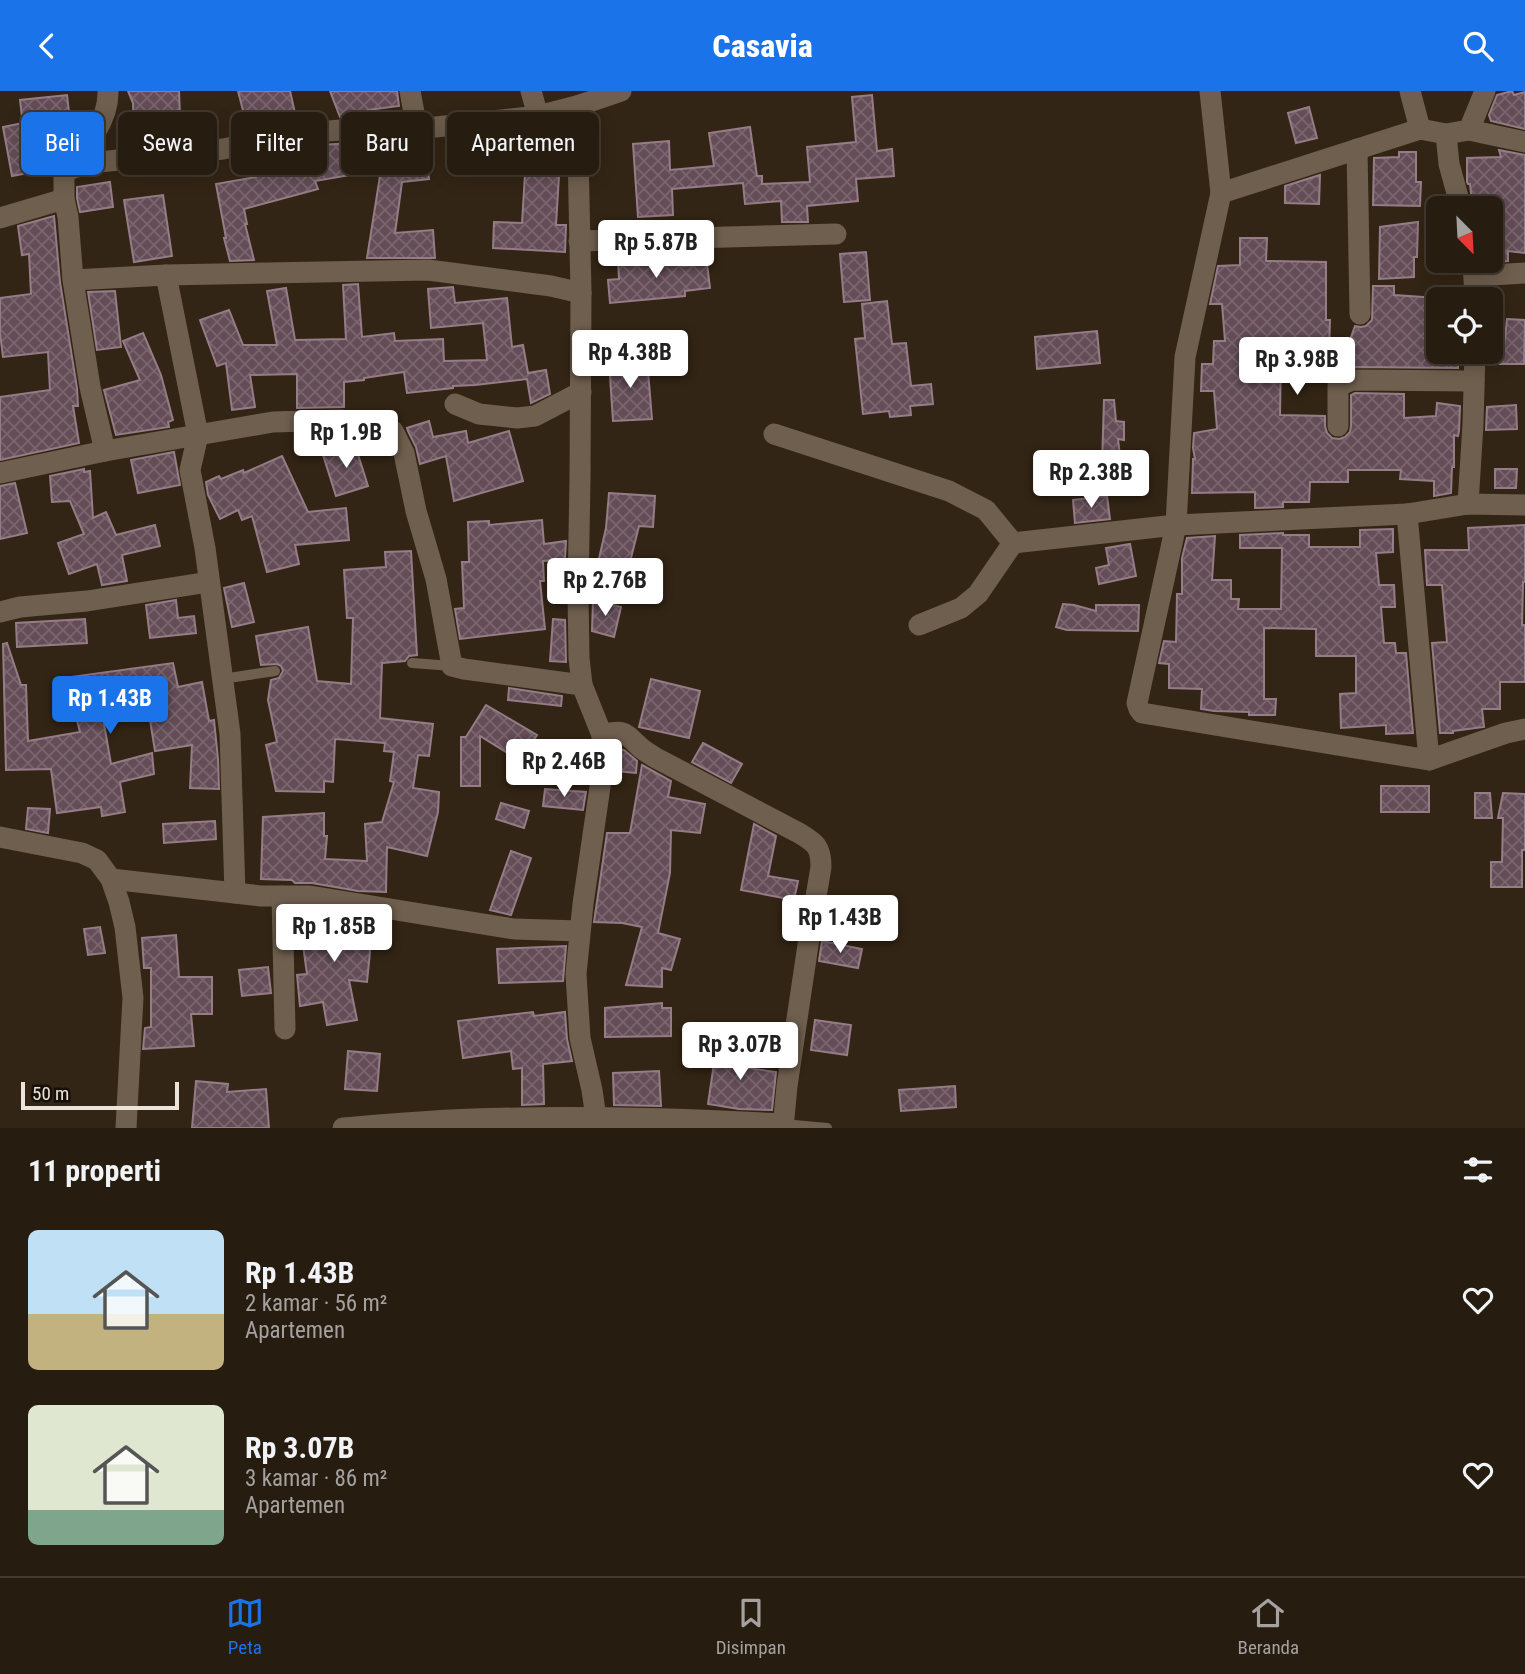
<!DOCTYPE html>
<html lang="id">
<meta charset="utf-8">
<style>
body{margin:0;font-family:"Roboto Condensed",sans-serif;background:#2e2519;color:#f1f3f6;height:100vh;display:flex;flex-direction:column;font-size:26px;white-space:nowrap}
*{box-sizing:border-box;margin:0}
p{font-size:23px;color:#a4a19f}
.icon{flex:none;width:38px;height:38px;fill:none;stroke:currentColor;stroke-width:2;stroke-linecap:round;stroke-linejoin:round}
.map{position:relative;height:1037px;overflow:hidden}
.side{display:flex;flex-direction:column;background:#261c10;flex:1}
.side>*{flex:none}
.hud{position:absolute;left:21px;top:21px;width:700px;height:63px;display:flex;gap:14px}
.needle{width:46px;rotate:156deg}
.tools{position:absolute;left:1426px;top:105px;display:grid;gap:14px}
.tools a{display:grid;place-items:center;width:77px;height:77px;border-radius:10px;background:#261c10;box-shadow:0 4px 18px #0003,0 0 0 2px #423a30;font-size:35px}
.scale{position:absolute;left:21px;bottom:18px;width:158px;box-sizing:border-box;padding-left:7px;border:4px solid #ece3d9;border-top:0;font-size:19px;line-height:24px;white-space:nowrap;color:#ece3d9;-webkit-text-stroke:5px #161009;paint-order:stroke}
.price{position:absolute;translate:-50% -60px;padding:0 16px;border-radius:7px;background:#fff;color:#222;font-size:23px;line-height:46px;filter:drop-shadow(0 2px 4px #0008)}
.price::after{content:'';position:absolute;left:50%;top:42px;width:21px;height:16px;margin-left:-10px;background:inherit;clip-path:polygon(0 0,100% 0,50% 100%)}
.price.active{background:#1a73e8;color:#fff}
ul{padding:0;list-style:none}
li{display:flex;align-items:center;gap:21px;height:175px;padding:0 28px}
li span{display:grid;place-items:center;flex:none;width:196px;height:140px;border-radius:10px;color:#555}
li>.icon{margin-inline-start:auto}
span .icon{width:84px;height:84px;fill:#fffc;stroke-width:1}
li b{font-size:30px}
h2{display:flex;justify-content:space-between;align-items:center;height:84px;padding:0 28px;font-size:30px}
.pill{padding:0 24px;border-radius:10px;background:#261c10;box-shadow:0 4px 18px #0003,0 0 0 2px #423a30;font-size:24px;line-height:63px}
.pill.active{background:#1a73e8;color:#fff}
header{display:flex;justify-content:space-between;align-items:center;height:91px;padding:0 28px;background:#1a73e8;color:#fff;font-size:32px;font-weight:800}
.tab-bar{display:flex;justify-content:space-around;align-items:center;height:98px;border-top:2px solid #423a30;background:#261c10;font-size:19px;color:#a4a19f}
.tab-bar a{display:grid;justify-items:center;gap:4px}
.tab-bar .active{color:#1a73e8}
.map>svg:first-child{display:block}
.building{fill:url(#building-cross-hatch);stroke:#957c87;stroke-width:2}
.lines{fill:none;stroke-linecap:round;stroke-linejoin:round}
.service{stroke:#6f5f4e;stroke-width:10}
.minor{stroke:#6f5f4e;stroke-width:21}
</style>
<header><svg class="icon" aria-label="back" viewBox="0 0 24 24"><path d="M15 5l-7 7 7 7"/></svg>Casavia<svg class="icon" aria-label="search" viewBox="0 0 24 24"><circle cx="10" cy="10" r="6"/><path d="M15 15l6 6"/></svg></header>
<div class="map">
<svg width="1525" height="1037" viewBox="0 0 1525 1037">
<defs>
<pattern id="building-cross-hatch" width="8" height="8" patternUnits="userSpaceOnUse" patternTransform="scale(1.75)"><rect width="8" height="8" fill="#644d57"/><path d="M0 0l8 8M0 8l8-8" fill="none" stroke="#7a666f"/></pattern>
</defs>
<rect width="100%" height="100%" fill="#332515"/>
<!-- building -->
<g class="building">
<polygon points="128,0 179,0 181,49 134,52 133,12"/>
<polygon points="238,0 290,0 295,22 247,35"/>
<polygon points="330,0 397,0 399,15 368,19 371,25 340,26"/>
<polygon points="1512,0 1514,4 1525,1 1525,38 1491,30 1489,24 1497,4"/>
<polygon points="67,4 69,21 22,26 20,9"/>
<polygon points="872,4 877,60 892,58 894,85 856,88 858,110 807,115 808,131 782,131 781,110 745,113 743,92 672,98 673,124 638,126 633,53 669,50 670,79 714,75 709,42 750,36 757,85 762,85 762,93 810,91 807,56 856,51 852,6"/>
<polygon points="1309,16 1317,47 1296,52 1288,22"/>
<polygon points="23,32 33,81 12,85 3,36"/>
<polygon points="527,50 561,52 556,134 566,134 565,161 493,157 494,131 522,132"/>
<polygon points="351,52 356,83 315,90 318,98 244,118 247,133 245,133 254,169 230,170 224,147 226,147 216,93 256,86 255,82 323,63 321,54"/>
<polygon points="1499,59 1525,64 1525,162 1508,160 1508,170 1491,171 1491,113 1474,114 1471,102 1470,93 1468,93 1467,91 1467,67 1501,66"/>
<polygon points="425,60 429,88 402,91 395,142 433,139 435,167 367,167 383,66"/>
<polygon points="1399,61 1416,61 1416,91 1421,91 1420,115 1373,114 1374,67 1399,66"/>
<polygon points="1320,84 1319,113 1285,112 1285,95"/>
<polygon points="110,91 113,116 80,121 77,107 77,96"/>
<polygon points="163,104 172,165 134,171 124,109"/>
<polygon points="54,125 60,191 77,297 78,315 73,315 79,352 0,369 0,306 50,299 48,261 3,266 0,242 0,207 31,203 29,163 22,164 18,135"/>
<polygon points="1418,131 1417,166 1414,166 1414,186 1379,188 1380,136"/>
<polygon points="1240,147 1267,147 1266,170 1326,171 1326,229 1330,229 1329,260 1281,260 1280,324 1325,325 1325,335 1327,342 1332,347 1339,348 1345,346 1350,341 1351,335 1351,304 1355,302 1404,303 1404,327 1436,325 1437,312 1460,315 1459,340 1458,345 1454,344 1454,376 1452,376 1451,402 1434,405 1434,390 1400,388 1401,379 1348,379 1348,391 1310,391 1309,411 1283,411 1283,416 1255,417 1255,401 1192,402 1193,368 1195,368 1193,357 1194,342 1217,338 1214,300 1201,300 1202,273 1213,273 1214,250 1225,250 1222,213 1210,213 1218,175 1240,174"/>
<polygon points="866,161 870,209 844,211 840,163"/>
<polygon points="650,166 650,169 682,167 683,175 707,173 710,197 685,200 685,205 610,212 608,189 619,188 618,169"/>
<polygon points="358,193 362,246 394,242 395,250 443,248 444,270 487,269 483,232 431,237 428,198 453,196 455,212 507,207 512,256 523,254 528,282 546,279 550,303 531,312 527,288 475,294 453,295 453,297 407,302 404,281 364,287 364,289 344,291 344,316 297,317 297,283 250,284 255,316 232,319 226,272 217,275 200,229 229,219 243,254 277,254 267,200 286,197 295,249 346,248 343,194"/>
<polygon points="1373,195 1394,195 1394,204 1438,207 1438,261 1458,261 1458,277 1352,276 1339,279 1355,235 1361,236 1366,235 1372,229"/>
<polygon points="115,200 121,256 97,259 88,201"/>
<polygon points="887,210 892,253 906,252 911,295 931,293 933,313 910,315 911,324 890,326 889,320 863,323 855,248 865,247 862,213"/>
<polygon points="1507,228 1525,229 1524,273 1498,273 1499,256 1504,256"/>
<polygon points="1097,240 1100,272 1037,278 1035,246"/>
<polygon points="143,242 161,284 173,329 168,331 169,336 116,344 104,299 140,289 123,250"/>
<polygon points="647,268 652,328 613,330 609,270"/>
<polygon points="1104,309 1114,309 1116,330 1124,331 1124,349 1118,348 1123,392 1099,395 1097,373 1102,373"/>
<polygon points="1516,314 1517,338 1486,339 1487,316"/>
<polygon points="429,330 433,346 466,340 468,352 509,340 523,390 454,410 446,365 420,373 416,356 408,340 407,337"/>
<polygon points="355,354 368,395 336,405 323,364"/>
<polygon points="174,361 180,394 138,402 131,369"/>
<polygon points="282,365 308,421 346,417 349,449 295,454 299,473 267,481 252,425 242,429 238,419 220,428 208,404 206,391 219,385 221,388 243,379 244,382"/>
<polygon points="84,378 84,381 90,380 93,427 106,421 116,444 155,434 160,455 122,464 127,490 102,494 97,473 69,483 58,452 84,443 70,410 52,411 50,385"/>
<polygon points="1495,378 1517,378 1516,397 1495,397"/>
<polygon points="15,392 27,442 0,448 0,395"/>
<polygon points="609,402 655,405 653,436 639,435 628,479 598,472 606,437"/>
<polygon points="1107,405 1110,428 1075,432 1073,409"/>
<polygon points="542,429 544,453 566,450 565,468 543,470 544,490 540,490 545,538 460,548 455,518 464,517 462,471 469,471 468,431 489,430 489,434"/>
<polygon points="1525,434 1525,491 1523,491 1522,534 1525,534 1525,591 1500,591 1500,618 1482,618 1484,636 1453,640 1453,642 1440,642 1432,552 1447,551 1442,494 1427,494 1425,459 1469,459 1468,437"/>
<polygon points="1393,438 1393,461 1376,462 1379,494 1394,494 1395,516 1381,516 1384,552 1395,552 1396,562 1406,562 1413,642 1386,643 1386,634 1341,637 1340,603 1356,602 1356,565 1316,565 1316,538 1264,537 1264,608 1276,608 1275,624 1249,624 1249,621 1214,620 1201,618 1202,598 1169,597 1169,573 1159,572 1164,550 1176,551 1177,503 1182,503 1182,467 1187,447 1215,445 1212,489 1231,489 1231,508 1239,508 1238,518 1281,518 1282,457 1240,457 1240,444 1283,442 1283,444 1309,444 1309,456 1360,456 1360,439"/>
<polygon points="1130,453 1136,485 1099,493 1096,477 1109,474 1106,457"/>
<polygon points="411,460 417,564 409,565 405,570 382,572 380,627 433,633 429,665 418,664 413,697 439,701 438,721 427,765 387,756 386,801 358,800 312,792 295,792 292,789 261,788 263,726 324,722 324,745 327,745 325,768 367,770 365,733 382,731 394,691 390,690 394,661 384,660 385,652 335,648 333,691 324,690 324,701 276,700 266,654 277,651 268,609 271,589 279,587 283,580 281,575 277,573 261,574 256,545 308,536 317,590 351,593 353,527 347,527 344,479 386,476 385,461"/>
<polygon points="244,492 254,531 232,536 224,497"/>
<polygon points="176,509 178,527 194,525 196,542 150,547 146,514"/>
<polygon points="593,509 621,516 614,546 592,540"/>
<polygon points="1063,513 1074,514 1096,520 1096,514 1139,514 1138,540 1067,539 1056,536"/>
<polygon points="85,528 87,552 17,556 16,532"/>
<polygon points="553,528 565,529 566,571 550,570"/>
<polygon points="7,552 21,594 26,594 28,650 80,641 72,610 66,611 63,587 173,572 178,596 202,591 209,630 214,629 218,668 219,698 190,697 192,654 155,660 150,629 139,588 106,598 115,630 104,633 111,673 152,662 154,683 120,691 125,721 102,725 101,716 57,722 51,678 6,679 3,553"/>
<polygon points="651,588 700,600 689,647 639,636"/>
<polygon points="509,597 562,605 561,615 508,609"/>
<polygon points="486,614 537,644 531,653 563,658 558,691 534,687 535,679 480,645 480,695 461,695 461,646 466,646"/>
<polygon points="703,652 742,673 731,692 692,671"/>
<polygon points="615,658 624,659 637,670 636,682 615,680"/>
<polygon points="642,674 671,690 668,706 705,713 700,742 671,739 670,782 658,842 680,848 671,879 662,877 662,896 626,894 642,836 622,832 594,831 607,742 630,742"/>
<rect x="1381" y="695" width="48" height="26"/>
<polygon points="545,698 586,701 583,719 543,715"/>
<polygon points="1475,702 1490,702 1492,727 1475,727"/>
<polygon points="1503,702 1525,703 1525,759 1522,759 1522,796 1491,796 1491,771 1502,771 1503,727 1498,727"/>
<polygon points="501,712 529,720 524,737 496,728"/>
<polygon points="28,717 50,718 48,742 26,738"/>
<polygon points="215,730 216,748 164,752 163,733"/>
<polygon points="754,733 776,745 768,785 798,790 794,809 741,799"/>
<polygon points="511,760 531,767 511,824 490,819"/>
<polygon points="299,825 373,831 367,891 349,889 357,929 327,934 323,911 300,915 297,884 307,883"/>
<polygon points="100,836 105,862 88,864 84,838"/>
<polygon points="176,844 179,886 212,886 212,923 191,923 194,955 143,958 145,937 151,936 151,877 144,877 142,847"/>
<polygon points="822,850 862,858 858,877 819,870"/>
<polygon points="566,855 563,890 499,892 497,858"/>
<polygon points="268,876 271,902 242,905 239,879"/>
<polygon points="662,912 662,917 671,917 671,945 605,946 605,917"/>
<polygon points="533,921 534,925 565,921 567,948 572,970 543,973 544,1013 522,1014 522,977 513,978 511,960 463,967 458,930"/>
<polygon points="815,929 851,934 847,964 811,959"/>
<polygon points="717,952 743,955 740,976 776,981 772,1019 739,1018 708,1013"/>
<polygon points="348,960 380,963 377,1000 345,998"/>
<polygon points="659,980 661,1015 614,1014 613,982"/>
<polygon points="196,990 228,993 227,1001 266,998 269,1037 192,1037"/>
<polygon points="955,995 956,1016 901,1020 899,999"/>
</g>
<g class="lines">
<!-- service -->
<g class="service">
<polyline points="412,572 452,575"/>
<polyline points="222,588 275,580"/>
<polyline points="783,1033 827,1037"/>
</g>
<!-- minor -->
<g class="minor">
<polyline points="410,0 417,38"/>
<polyline points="531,0 538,25"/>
<polyline points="1210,0 1221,102"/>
<polyline points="1410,0 1420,38"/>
<polyline points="1485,0 1469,39 1446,43 1420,38 1221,102 1185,266 1176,434 1137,612 1139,618 1142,622 1429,669 1506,642 1525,638"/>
<polyline points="1469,39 1525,51"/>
<polyline points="1446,43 1449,73 1461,117"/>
<polyline points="1357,58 1360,223"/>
<polyline points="64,80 90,72 223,58 304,42 341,39 417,38 538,25 577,15"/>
<polyline points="0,127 64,108"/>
<polyline points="579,150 836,143"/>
<polyline points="1473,170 1475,208"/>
<polyline points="166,184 198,344 190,379 205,457 230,643 235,802"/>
<polyline points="1475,185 1525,182"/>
<polyline points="73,189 166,184 428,179 551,195 581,202"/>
<polyline points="455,313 479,323 517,327 535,325 581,301"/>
<polyline points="1338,335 1338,295 1352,289 1474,290"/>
<polyline points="774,343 949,400 986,419 1013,452 1176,434 1407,423 1468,413 1525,414"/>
<path d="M105 360 90 296 73 189 68 126 64 108V80C84 58 109 32 108 0"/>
<polyline points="0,382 105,360 273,331 342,329 385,336 393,340 404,362 416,420 436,488 452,575 464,578 582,594"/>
<polyline points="1468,413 1473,333 1475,261"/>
<polyline points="1407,423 1429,669"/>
<polyline points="0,521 20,516 87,510 209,491"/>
<polyline points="919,534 961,517 978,503 1013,452"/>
<path d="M602 644C626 637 625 643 641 657 646 661 651 664 656 667L799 742C816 752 821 756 821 776L808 854 787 995 783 1037"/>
<polyline points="0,746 82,762 97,769 111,788 119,811 125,836 133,907 126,1037"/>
<polyline points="111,788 261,805 310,805 514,838 580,840"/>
<polyline points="282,805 285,938"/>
<polyline points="596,1027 592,999 580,947 576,883 583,813 602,682 602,644 582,594 579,567 578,502 580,387 581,202 577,15 621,0"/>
<path d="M343 1037C379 1034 414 1031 450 1029 561 1024 672 1027 783 1033"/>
</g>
</g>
</svg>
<div class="tools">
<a><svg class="needle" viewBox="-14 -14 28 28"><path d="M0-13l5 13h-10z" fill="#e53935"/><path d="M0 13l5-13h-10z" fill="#a4a19f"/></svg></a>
<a><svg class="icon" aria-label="locate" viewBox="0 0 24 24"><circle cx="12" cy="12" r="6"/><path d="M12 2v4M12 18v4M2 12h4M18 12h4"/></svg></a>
</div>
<div class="scale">50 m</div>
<b class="price" style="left:656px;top:189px">Rp 5.87B</b>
<b class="price" style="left:630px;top:299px">Rp 4.38B</b>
<b class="price" style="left:1297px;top:306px">Rp 3.98B</b>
<b class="price" style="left:346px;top:379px">Rp 1.9B</b>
<b class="price" style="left:1091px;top:419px">Rp 2.38B</b>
<b class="price" style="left:605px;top:527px">Rp 2.76B</b>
<b class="price active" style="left:110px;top:645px">Rp 1.43B</b>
<b class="price" style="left:564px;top:708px">Rp 2.46B</b>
<b class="price" style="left:840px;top:864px">Rp 1.43B</b>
<b class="price" style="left:334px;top:873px">Rp 1.85B</b>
<b class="price" style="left:740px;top:991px">Rp 3.07B</b>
<div class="hud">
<a class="pill active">Beli</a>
<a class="pill">Sewa</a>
<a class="pill">Filter</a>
<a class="pill">Baru</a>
<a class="pill">Apartemen</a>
</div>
</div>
<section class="side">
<h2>11 properti<svg class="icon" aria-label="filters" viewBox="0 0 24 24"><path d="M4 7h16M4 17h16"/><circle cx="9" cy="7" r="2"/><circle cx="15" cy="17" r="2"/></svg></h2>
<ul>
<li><span style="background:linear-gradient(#bfe0f5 60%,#c2b280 0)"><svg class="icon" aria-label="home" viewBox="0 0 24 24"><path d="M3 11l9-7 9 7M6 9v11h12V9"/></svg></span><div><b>Rp 1.43B</b><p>2 kamar · 56 m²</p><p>Apartemen</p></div><svg class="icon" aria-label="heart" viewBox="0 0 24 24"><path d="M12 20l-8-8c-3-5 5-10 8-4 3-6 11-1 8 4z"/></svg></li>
<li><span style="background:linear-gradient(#dfe7d0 75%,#7fa58c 0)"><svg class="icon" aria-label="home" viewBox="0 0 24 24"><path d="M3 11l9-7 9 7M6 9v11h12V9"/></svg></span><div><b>Rp 3.07B</b><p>3 kamar · 86 m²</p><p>Apartemen</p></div><svg class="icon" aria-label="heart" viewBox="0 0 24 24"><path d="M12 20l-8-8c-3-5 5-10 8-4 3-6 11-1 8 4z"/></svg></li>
</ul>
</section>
<nav class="tab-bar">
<a class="active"><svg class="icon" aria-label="map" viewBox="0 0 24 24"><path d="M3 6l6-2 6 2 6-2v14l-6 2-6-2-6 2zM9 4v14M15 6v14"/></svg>Peta</a>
<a><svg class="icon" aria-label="saved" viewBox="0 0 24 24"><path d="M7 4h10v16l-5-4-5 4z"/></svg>Disimpan</a>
<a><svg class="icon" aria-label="home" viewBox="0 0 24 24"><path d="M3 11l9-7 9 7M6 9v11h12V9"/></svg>Beranda</a>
</nav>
